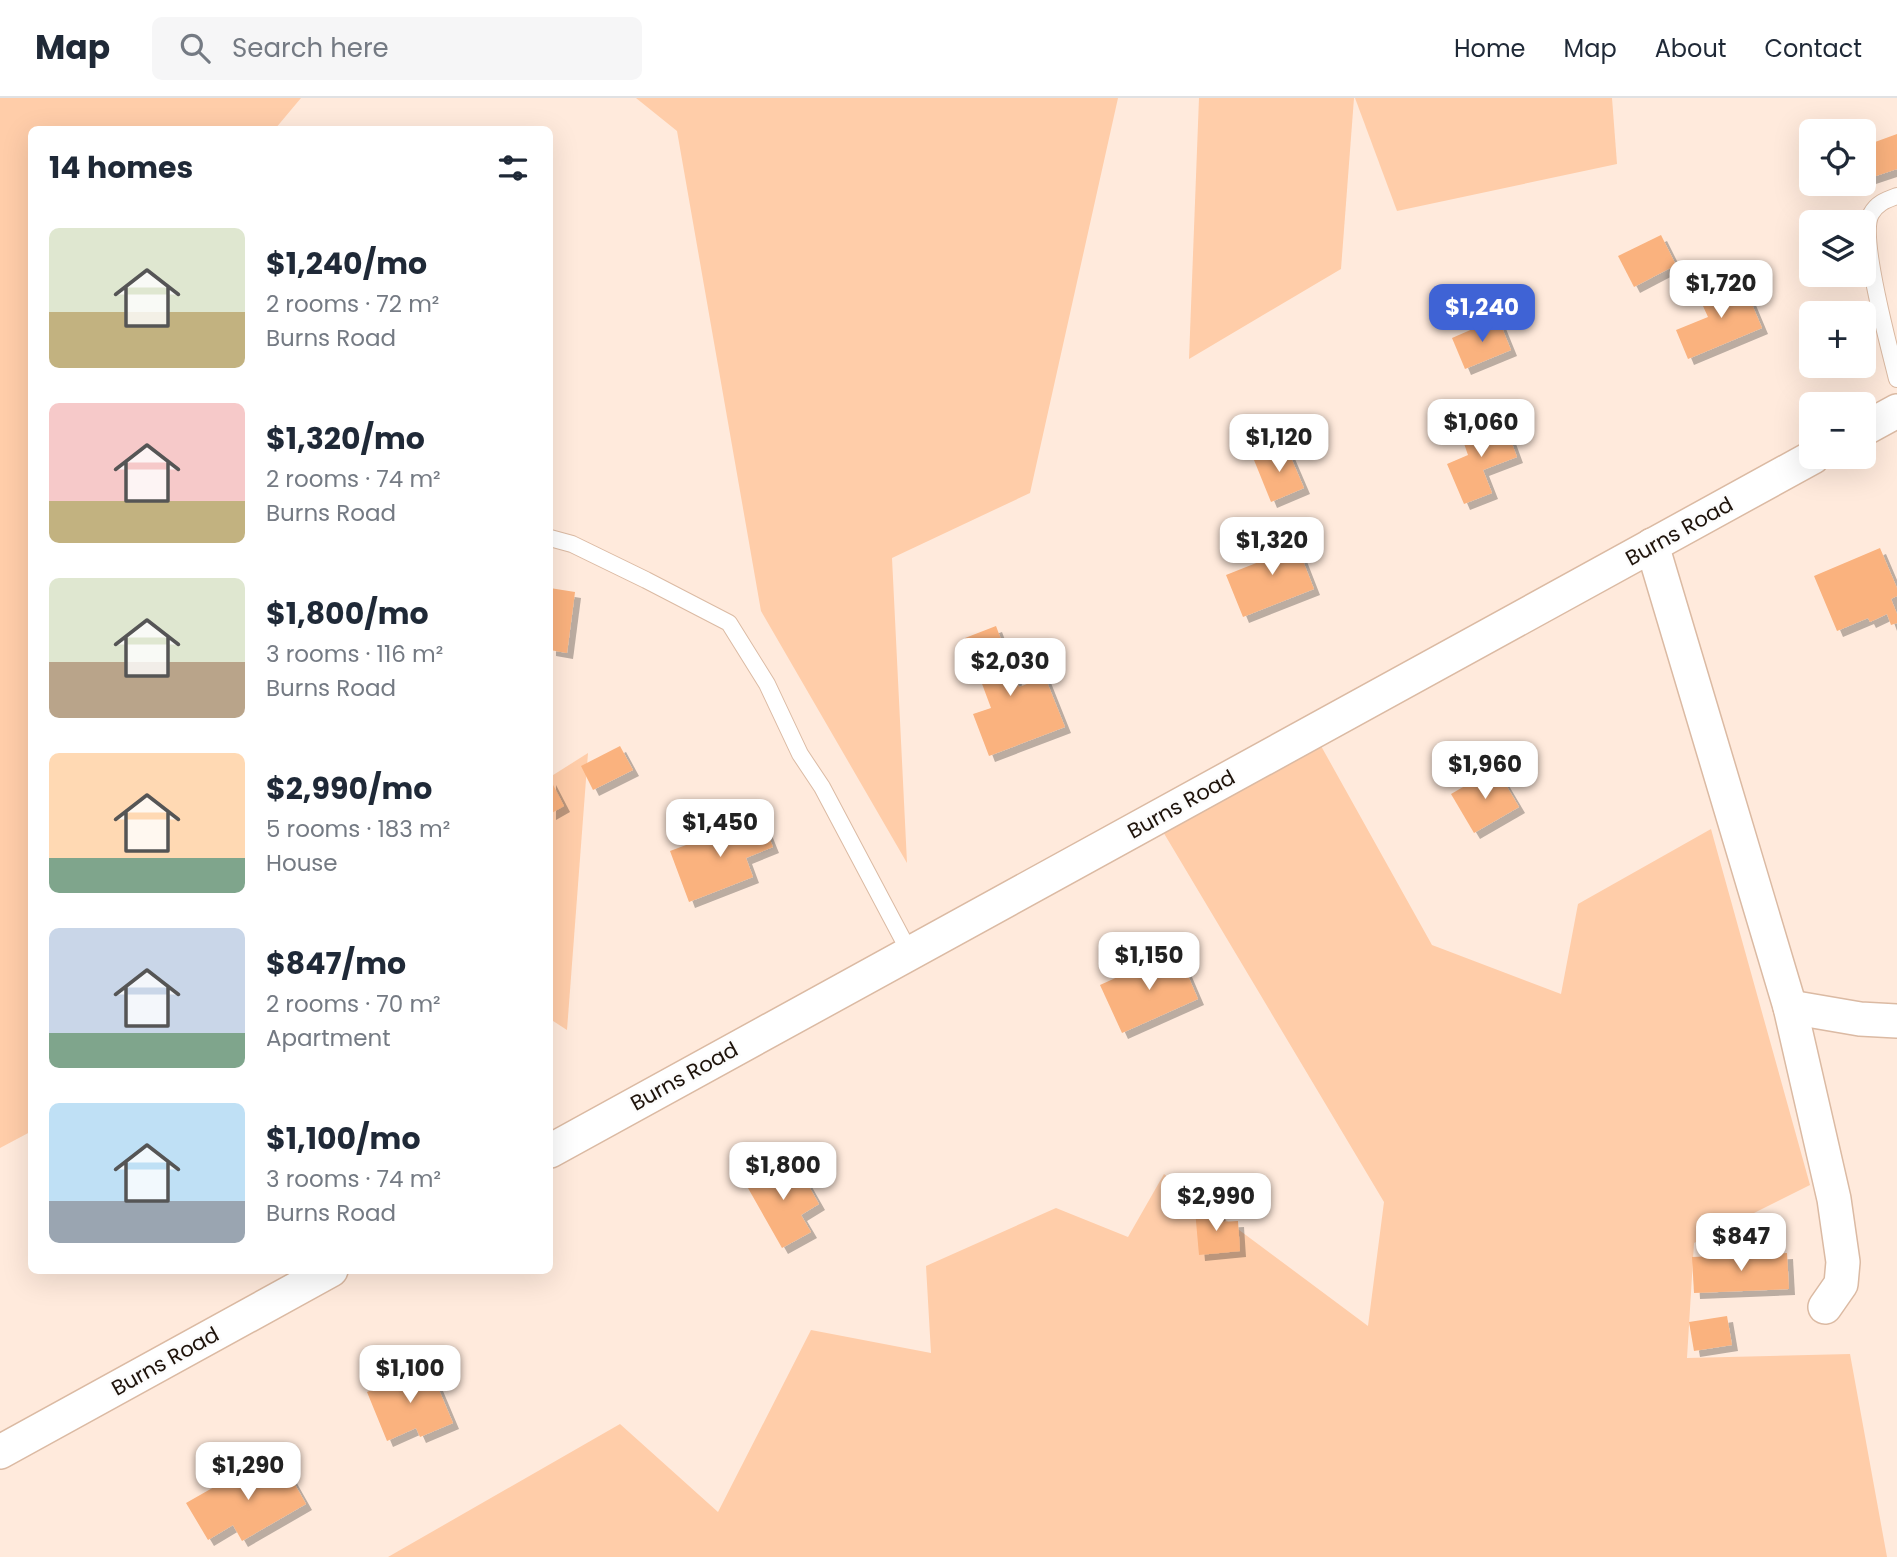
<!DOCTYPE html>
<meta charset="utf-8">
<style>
body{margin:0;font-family:Poppins,sans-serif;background:#f6f6f7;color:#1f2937;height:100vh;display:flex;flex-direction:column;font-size:26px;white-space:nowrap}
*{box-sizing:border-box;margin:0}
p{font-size:23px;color:#747a83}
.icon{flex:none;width:38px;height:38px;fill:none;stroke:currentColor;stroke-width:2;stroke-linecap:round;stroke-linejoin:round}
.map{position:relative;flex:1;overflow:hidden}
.side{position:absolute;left:28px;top:28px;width:525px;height:1148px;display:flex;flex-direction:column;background:#fff;border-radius:10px;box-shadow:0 7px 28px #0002}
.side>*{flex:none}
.controls{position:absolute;left:1799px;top:21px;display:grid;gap:14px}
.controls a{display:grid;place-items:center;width:77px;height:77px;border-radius:10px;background:#fff;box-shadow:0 7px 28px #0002;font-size:35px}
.price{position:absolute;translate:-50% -60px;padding:0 16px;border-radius:14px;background:#fff;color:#222;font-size:23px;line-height:46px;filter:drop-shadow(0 2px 4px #0008)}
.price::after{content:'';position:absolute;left:50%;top:42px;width:21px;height:16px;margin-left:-10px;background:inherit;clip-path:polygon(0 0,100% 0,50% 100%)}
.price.active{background:#3f63d5;color:#fff}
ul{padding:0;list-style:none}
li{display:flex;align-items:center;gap:21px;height:175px;padding:0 21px}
li span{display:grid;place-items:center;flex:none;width:196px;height:140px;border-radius:10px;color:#555}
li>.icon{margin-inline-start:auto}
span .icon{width:84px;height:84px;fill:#fffc;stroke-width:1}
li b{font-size:30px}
h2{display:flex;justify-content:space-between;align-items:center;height:84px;padding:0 21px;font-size:30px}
header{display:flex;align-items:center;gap:42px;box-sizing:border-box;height:98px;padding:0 35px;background:#fff;border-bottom:2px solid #e0e1e3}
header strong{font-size:33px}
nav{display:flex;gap:38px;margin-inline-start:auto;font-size:24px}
.search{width:490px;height:63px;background:#f6f6f7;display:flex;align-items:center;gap:18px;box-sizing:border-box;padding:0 24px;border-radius:10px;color:#747a83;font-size:26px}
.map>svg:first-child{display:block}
.green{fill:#ffcda9}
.building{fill:#fab27e;filter:url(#shadow)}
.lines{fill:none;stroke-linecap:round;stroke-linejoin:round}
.service-casing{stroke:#dbbaa3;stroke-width:18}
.minor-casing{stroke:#dbbaa3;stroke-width:36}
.service{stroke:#fff;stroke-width:16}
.minor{stroke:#fff;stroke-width:33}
.labels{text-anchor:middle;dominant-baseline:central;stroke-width:5;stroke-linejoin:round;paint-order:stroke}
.street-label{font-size:21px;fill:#1e130b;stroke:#fcfcfc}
</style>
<header>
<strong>Map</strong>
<div class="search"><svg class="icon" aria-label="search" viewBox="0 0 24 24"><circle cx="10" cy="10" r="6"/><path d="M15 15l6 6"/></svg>Search here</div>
<nav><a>Home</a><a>Map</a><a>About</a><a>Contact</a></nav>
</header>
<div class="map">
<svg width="1897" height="1459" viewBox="0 0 1897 1459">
<defs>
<filter id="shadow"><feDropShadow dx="6" dy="6" stdDeviation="0" flood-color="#0004"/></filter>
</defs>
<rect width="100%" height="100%" fill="#ffeadc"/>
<!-- green -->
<g class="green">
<polygon points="0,0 301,0 275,31 32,32 32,1033 0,1050"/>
<polygon points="636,0 1118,0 1030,395 892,460 907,765 761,513 677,33"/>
<polygon points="1199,0 1354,0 1341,171 1189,261"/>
<polygon points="1355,0 1612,0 1617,66 1397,113"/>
<polygon points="1311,630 1432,847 1561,896 1578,806 1711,731 1810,1087 1694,1145 1687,1260 1850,1256 1887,1459 388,1459 620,1326 718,1414 811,1232 931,1255 926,1168 1056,1110 1128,1139 1164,1076 1368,1228 1384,1104 1156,722"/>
<polygon points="588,655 567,932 550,921 550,679"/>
</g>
<!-- building -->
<g class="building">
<polygon points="1897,36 1897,71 1864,82 1864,48"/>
<polygon points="1661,137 1676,167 1634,189 1618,158"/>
<polygon points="1741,180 1762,230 1688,261 1676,232 1708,219 1698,197"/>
<polygon points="1498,220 1511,252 1465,271 1452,240"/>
<polygon points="1503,321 1517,359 1483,372 1492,395 1464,406 1447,366 1468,357 1461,337"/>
<polygon points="1286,348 1304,390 1271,404 1254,362"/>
<polygon points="1291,432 1314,491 1243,519 1226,477 1274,458 1267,441"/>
<polygon points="1880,450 1897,490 1897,498 1891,501 1897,516 1897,525 1891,527 1887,516 1870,524 1868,520 1837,533 1814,478"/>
<polygon points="550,490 575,494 567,555 550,552"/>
<polygon points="996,528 1019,589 1045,579 1065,629 989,658 973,616 991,610 965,540"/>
<polygon points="620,648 633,672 593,692 581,668"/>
<polygon points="1496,670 1519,709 1474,735 1451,696"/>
<polygon points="550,681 564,708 550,716"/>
<polygon points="761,719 773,749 746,760 753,779 689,804 670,753"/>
<polygon points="1177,852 1198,901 1122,935 1100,887"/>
<polygon points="777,1064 784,1077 798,1069 819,1106 801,1117 811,1134 782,1150 744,1083"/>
<polygon points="1219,1110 1220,1124 1238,1123 1240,1153 1199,1157 1195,1112"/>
<polygon points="1787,1155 1789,1191 1694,1195 1692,1159"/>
<polygon points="1727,1218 1732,1247 1694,1253 1689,1224"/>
<polygon points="429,1268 453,1325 420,1339 416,1330 387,1343 367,1294"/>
<polygon points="280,1360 306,1406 242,1443 233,1427 208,1442 186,1405 237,1376 240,1382"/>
</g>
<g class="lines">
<defs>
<g id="service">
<path d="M1897 98C1886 102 1877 105 1871 116 1858 139 1890 251 1897 281"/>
<polyline points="550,440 572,446 646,482 729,525 767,586 800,656 822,689 910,855"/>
</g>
<g id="minor">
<polyline points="1864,331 1897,313"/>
<polyline points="1652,447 1790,909 1834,1101 1843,1164 1841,1186 1825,1209"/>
<polyline points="1790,909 1860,921 1897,923"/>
<polyline points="550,1053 1813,359"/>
<polyline points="0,1354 331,1172"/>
</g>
</defs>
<!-- service casing -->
<use href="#service" class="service-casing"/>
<!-- minor casing -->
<use href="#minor" class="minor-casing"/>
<!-- service -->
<use href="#service" class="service"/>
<!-- minor -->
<use href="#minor" class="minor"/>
</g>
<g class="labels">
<!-- street labels -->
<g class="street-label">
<text transform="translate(1679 433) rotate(-29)">Burns Road</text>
<text transform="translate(1181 706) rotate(-29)">Burns Road</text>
<text transform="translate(684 978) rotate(-29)">Burns Road</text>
<text transform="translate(165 1263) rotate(-29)">Burns Road</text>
</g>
</g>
</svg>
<div class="controls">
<a><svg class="icon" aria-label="locate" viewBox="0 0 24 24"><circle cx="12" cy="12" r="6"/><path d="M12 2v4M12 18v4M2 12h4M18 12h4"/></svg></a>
<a><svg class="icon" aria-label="layers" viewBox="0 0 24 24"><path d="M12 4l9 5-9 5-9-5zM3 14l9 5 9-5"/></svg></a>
<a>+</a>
<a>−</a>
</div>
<b class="price" style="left:1721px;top:222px">$1,720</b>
<b class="price active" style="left:1482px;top:246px">$1,240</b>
<b class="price" style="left:1481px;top:361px">$1,060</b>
<b class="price" style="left:1279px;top:376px">$1,120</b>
<b class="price" style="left:1272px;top:479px">$1,320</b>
<b class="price" style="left:1010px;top:600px">$2,030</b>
<b class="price" style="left:1485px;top:703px">$1,960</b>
<b class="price" style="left:720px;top:761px">$1,450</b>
<b class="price" style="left:1149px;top:894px">$1,150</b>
<b class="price" style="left:783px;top:1104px">$1,800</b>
<b class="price" style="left:1216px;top:1135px">$2,990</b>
<b class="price" style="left:1741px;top:1175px">$847</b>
<b class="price" style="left:410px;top:1307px">$1,100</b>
<b class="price" style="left:248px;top:1404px">$1,290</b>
<section class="side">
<h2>14 homes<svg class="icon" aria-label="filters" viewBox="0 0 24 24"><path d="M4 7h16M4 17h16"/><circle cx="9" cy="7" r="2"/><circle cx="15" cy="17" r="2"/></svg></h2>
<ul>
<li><span style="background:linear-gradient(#dfe7d0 60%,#c2b280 0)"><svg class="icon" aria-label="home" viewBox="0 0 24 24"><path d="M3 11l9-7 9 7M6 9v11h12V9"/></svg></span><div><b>$1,240/mo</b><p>2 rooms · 72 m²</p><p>Burns Road</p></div></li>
<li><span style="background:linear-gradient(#f6c9c9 70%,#c2b280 0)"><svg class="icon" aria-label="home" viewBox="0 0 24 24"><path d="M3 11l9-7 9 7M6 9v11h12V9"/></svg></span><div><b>$1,320/mo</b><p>2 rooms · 74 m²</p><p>Burns Road</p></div></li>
<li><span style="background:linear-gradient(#dfe7d0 60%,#b9a48a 0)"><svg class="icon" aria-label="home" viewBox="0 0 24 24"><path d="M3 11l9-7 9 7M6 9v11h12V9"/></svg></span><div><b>$1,800/mo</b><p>3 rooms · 116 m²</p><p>Burns Road</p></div></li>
<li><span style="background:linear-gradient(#ffd9b3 75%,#7fa58c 0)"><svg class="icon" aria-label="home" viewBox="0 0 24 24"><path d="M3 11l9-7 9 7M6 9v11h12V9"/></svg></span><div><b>$2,990/mo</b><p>5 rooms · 183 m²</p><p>House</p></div></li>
<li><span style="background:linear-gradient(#c9d6e8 75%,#7fa58c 0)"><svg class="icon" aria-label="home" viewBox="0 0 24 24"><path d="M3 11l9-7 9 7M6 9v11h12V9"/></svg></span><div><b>$847/mo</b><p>2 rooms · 70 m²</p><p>Apartment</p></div></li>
<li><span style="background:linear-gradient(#bfe0f5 70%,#9aa5b1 0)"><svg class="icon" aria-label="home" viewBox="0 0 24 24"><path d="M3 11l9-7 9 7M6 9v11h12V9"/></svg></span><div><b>$1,100/mo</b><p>3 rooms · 74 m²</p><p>Burns Road</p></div></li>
</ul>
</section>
</div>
